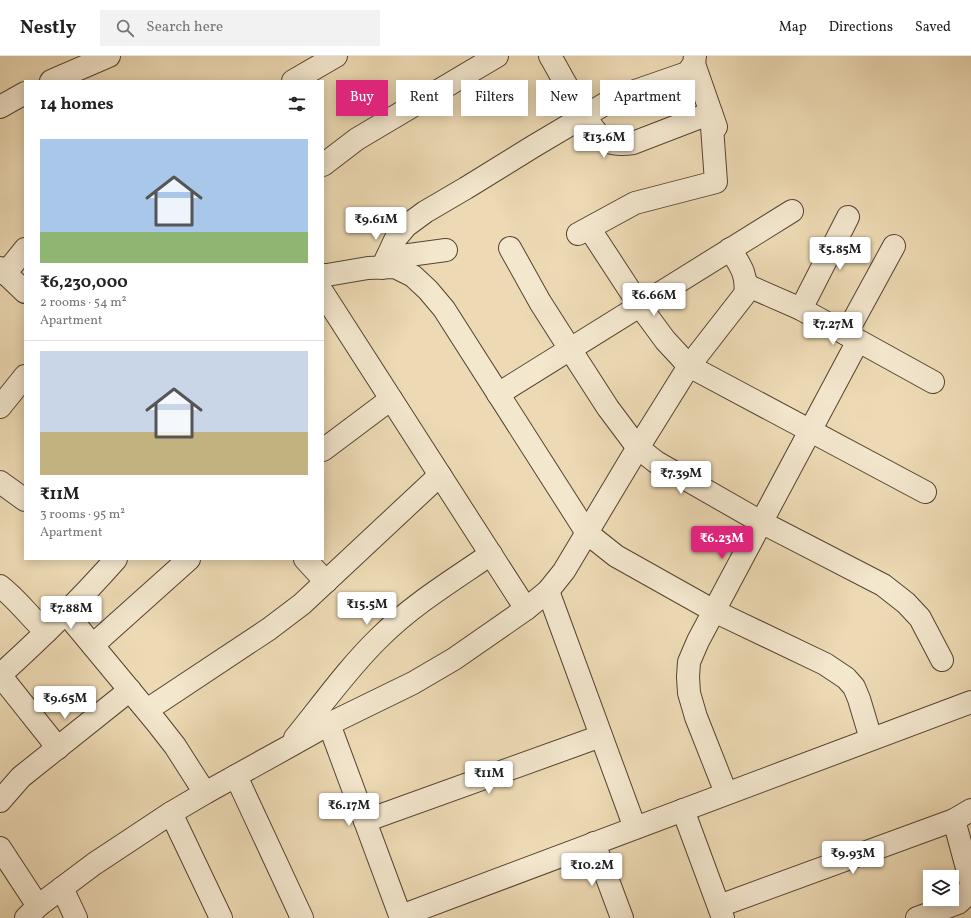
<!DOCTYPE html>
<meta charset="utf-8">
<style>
body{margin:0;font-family:Vollkorn,serif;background:#f2f2f2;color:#222;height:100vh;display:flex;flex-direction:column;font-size:15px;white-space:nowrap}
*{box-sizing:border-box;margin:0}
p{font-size:13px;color:#767676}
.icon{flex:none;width:22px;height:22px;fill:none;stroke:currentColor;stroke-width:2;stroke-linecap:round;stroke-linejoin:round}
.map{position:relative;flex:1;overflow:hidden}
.drawer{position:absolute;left:24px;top:24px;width:300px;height:480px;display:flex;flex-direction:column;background:#fff;border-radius:0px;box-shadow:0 2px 10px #0003}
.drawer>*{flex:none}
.top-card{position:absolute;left:336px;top:24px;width:380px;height:36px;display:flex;gap:8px}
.fabs{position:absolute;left:923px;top:814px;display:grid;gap:8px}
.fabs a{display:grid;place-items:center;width:36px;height:36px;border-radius:0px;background:#fff;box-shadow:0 2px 10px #0003;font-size:20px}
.price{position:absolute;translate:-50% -34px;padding:0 9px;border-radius:4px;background:#fff;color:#222;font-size:13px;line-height:26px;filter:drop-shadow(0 1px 2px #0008)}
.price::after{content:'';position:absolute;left:50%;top:24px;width:12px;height:9px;margin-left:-6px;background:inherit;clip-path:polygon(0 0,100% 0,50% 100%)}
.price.selected{background:#db2777;color:#fff}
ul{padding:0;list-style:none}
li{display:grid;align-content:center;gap:8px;height:212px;padding:0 16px}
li+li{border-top:1px solid #e0e0e0}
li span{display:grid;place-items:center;height:124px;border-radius:0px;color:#555}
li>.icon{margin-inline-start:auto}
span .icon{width:72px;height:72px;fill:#fffc;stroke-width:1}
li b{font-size:17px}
h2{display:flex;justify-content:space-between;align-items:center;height:48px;padding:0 16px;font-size:17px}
.tag{padding:0 14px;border-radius:0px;background:#fff;box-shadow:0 2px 10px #0003;font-size:14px;line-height:36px}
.tag.selected{background:#db2777;color:#fff}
header{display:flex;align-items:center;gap:24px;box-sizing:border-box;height:56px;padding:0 20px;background:#fff;border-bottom:1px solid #e0e0e0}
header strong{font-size:19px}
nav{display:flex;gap:22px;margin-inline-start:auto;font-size:14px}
.search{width:280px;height:36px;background:#f2f2f2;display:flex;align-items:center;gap:10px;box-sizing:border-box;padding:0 14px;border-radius:0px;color:#767676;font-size:15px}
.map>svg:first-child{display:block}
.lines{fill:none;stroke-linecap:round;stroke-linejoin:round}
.minor-casing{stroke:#564331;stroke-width:24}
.minor{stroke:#f3e7ce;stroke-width:22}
</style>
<header>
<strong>Nestly</strong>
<div class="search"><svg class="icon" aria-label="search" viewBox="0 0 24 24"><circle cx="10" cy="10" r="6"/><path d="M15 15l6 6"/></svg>Search here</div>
<nav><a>Map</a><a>Directions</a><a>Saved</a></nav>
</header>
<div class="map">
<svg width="971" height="862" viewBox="0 0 971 862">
<rect width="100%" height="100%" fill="#eddab4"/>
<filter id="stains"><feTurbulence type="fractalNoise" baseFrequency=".005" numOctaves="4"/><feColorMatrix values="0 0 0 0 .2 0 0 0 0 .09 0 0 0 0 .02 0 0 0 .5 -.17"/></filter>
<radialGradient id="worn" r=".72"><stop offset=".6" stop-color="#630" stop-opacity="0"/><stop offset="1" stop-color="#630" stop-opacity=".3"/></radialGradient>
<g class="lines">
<defs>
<g id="minor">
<path d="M550 0C561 18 591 80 609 86 617 89 626 88 633 87L711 57 716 126 635 147 578 178"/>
<polyline points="694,8 716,71"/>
<polyline points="51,25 109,0"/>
<polyline points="293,25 336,0"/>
<polyline points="0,51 25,37"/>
<polyline points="323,109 357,83 497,0"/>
<polyline points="593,178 640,250 665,284 689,310 925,436"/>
<polyline points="510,192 540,246 570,293 608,352 638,392 656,406 761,466 883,529 906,547 920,562 942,604"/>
<polyline points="387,202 446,194"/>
<polyline points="0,212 25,236"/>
<polyline points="382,212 396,182 406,170 425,156 466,132 534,90 615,42 687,17 694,8 695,0"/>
<polyline points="5,218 25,193"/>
<polyline points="323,219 327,219 368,212 395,211 413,220 428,234 444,253 587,477 616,500 714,555 825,608 846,622 854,631 859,643 871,683"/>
<polyline points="746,229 801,253 933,326"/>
<polyline points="323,237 526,553"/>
<polyline points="801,253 848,161"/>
<polyline points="846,278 894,190"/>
<polyline points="498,338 792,155"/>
<polyline points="0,351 25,320"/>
<polyline points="323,394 391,343"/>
<polyline points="0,426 25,444"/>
<polyline points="305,503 326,526"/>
<path d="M0 530C17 543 30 561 46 576"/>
<polyline points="548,535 635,772"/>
<polyline points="65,556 157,667 175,690 205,737"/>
<polyline points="93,589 189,503"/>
<path d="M0 619C41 582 80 544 116 503"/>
<polyline points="0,619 58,692"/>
<polyline points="147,654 269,573 302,548 440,419"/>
<polyline points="329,668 401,862"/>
<path d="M295 682C322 649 348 612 379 582 412 549 453 524 491 498"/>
<polyline points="236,720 302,862"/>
<polyline points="726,737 696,661 689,637 688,621 689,606 698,585 858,285"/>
<polyline points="0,745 21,721 130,634"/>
<polyline points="683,754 723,862"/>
<polyline points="171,757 221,862"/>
<polyline points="365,765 601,680"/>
<polyline points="594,787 622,862"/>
<polyline points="0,792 38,850"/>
<polyline points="62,832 76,862"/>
<polyline points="719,850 954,764 971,754"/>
<polyline points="401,860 971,646"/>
<path d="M26 862 38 850 94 808 171 757 205 737 288 691 329 668 413 627 454 603 526 553 548 535 564 515 631 403 689 310 745 238C748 219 740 209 730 193"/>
<polyline points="917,862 958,847 968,838 971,827 954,764"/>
</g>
</defs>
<!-- minor casing -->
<use href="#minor" class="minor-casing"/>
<!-- minor -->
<use href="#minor" class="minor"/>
</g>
<rect width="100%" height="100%" filter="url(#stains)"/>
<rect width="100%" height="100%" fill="url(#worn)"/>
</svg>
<div class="fabs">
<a><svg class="icon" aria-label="layers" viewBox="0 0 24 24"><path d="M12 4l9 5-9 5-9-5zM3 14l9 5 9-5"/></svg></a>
</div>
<b class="price" style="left:604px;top:103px">₹13.6M</b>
<b class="price" style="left:376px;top:185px">₹9.61M</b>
<b class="price" style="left:840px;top:215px">₹5.85M</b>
<b class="price" style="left:654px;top:261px">₹6.66M</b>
<b class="price" style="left:833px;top:290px">₹7.27M</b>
<b class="price" style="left:681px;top:439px">₹7.39M</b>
<b class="price selected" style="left:722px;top:504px">₹6.23M</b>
<b class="price" style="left:367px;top:570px">₹15.5M</b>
<b class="price" style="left:71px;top:574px">₹7.88M</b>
<b class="price" style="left:65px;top:664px">₹9.65M</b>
<b class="price" style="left:489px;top:739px">₹11M</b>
<b class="price" style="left:349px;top:771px">₹6.17M</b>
<b class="price" style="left:853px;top:819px">₹9.93M</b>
<b class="price" style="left:592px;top:831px">₹10.2M</b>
<div class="top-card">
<a class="tag selected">Buy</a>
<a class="tag">Rent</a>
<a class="tag">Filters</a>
<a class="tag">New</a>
<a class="tag">Apartment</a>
</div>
<section class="drawer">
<h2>14 homes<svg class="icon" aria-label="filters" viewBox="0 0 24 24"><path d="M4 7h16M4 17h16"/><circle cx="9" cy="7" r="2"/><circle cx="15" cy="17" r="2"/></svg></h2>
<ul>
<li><span style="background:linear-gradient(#a9c7e8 75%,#8fb573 0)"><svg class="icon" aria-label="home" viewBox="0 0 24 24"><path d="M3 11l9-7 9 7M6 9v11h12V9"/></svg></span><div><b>₹6,230,000</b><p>2 rooms · 54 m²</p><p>Apartment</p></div></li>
<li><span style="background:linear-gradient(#c9d6e8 65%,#c2b280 0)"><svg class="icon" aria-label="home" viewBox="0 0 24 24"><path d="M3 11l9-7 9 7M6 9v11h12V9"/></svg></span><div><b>₹11M</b><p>3 rooms · 95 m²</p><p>Apartment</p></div></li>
</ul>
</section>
</div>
